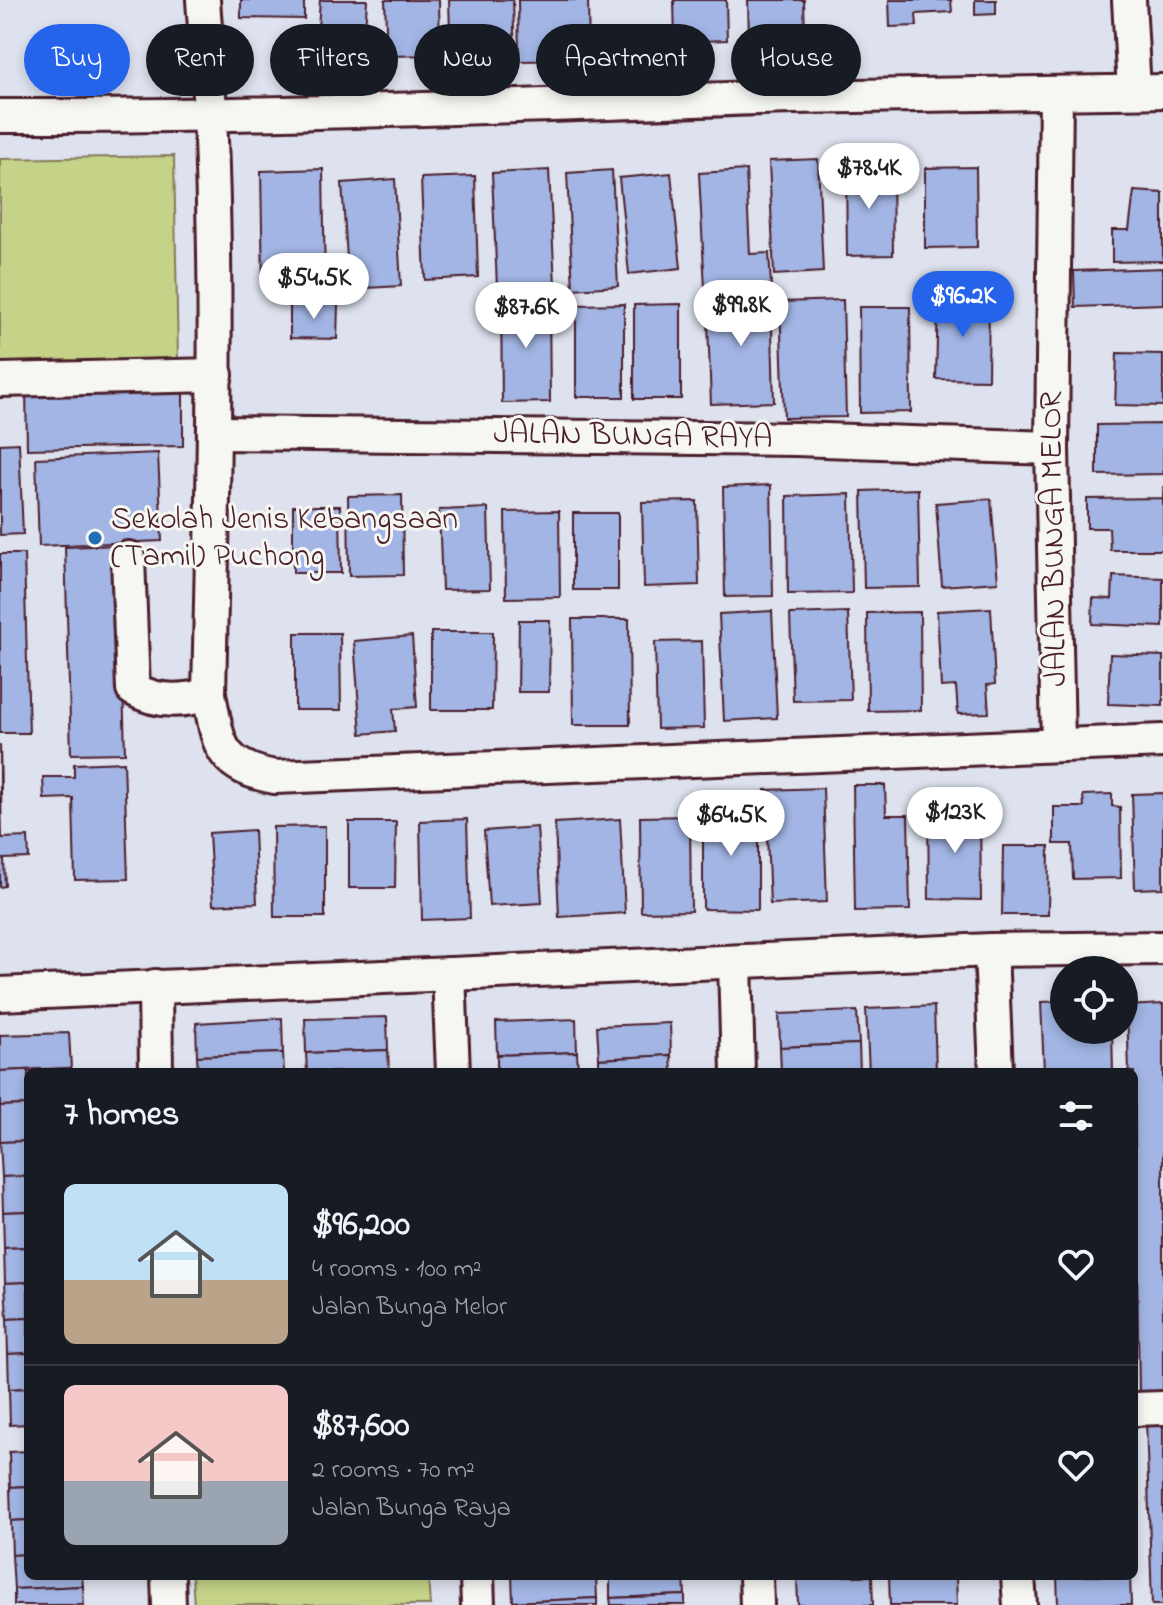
<!DOCTYPE html>
<meta charset="utf-8">
<style>
body{margin:0;font-family:"Indie Flower",sans-serif;background:#242831;color:#f1f3f6;height:100vh;display:flex;flex-direction:column;font-size:30px;white-space:nowrap}
*{box-sizing:border-box;margin:0}
p{font-size:26px;color:#9ea1a6}
.icon{flex:none;width:44px;height:44px;fill:none;stroke:currentColor;stroke-width:2;stroke-linecap:round;stroke-linejoin:round}
.map{position:relative;flex:1;overflow:hidden}
.panel{position:absolute;left:24px;top:1068px;width:1114px;height:512px;display:flex;flex-direction:column;background:#171b24;border-radius:12px;box-shadow:0 4px 12px #0003}
.panel>*{flex:none}
.banner{position:absolute;left:24px;top:24px;width:1116px;height:72px;display:flex;gap:16px}
.tools{position:absolute;left:1050px;top:956px;display:grid;gap:16px}
.tools a{display:grid;place-items:center;width:88px;height:88px;border-radius:50%;background:#171b24;box-shadow:0 4px 12px #0003;font-size:40px}
.price{position:absolute;translate:-50% -68px;padding:0 18px;border-radius:28px;background:#fff;color:#222;font-size:26px;line-height:52px;filter:drop-shadow(0 2px 4px #0008)}
.price::after{content:'';position:absolute;left:50%;top:48px;width:24px;height:18px;margin-left:-12px;background:inherit;clip-path:polygon(0 0,100% 0,50% 100%)}
.price.current{background:#2563eb;color:#fff}
ul{padding:0;list-style:none}
li{display:flex;align-items:center;gap:24px;height:200px;padding:0 40px}
li+li{border-top:2px solid #363941}
li span{display:grid;place-items:center;flex:none;width:224px;height:160px;border-radius:12px;color:#555}
li>.icon{margin-inline-start:auto}
span .icon{width:96px;height:96px;fill:#fffc;stroke-width:1}
li b{font-size:34px}
h2{display:flex;justify-content:space-between;align-items:center;height:96px;padding:0 40px;font-size:34px}
.chip{padding:0 28px;border-radius:36px;background:#171b24;box-shadow:0 4px 12px #0003;font-size:28px;line-height:72px}
.chip.current{background:#2563eb;color:#fff}
.map>svg:first-child{display:block}
.green{fill:#c4d388;stroke:#87795a;stroke-width:2}
.building{fill:#a2b5e4;stroke:#4a1f2b;stroke-width:2}
.lines{fill:none;stroke-linecap:round;stroke-linejoin:round}
.minor-casing{stroke:#4a1f2b;stroke-width:38}
.minor{stroke:#f6f6f2;stroke-width:32}
.poi-dot{fill:#1f6fb2;stroke:#f6f6f2;stroke-width:3}
.labels{text-anchor:middle;dominant-baseline:central;stroke-width:6;stroke-linejoin:round;paint-order:stroke}
.street-label{font-size:32px;fill:#4a1f2b;stroke:#f6f6f2}
.poi-label{font-size:32px;fill:#4a1f2b;stroke:#f6f6f2;text-anchor:start}
</style>
<div class="map">
<svg width="1163" height="1605" viewBox="0 0 1163 1605">
<rect width="100%" height="100%" fill="#dde2ee"/>
<filter id="ink" filterUnits="userSpaceOnUse"><feTurbulence type="fractalNoise" baseFrequency=".0125" numOctaves="2"/><feDisplacementMap in="SourceGraphic" scale="16" xChannelSelector="R" yChannelSelector="G"/><feConvolveMatrix kernelMatrix="1 2 1 2 8 2 1 2 1" color-interpolation-filters="sRGB"/></filter>
<g filter="url(#ink)">
<!-- green -->
<g class="green">
<polygon points="174,156 178,361 0,366 0,159"/>
<polygon points="192,1576 428,1576 430,1605 194,1605"/>
</g>
<!-- building -->
<g class="building">
<polygon points="241,0 304,0 304,19 241,18"/>
<polygon points="320,0 367,0 365,30 318,28"/>
<polygon points="385,0 439,0 440,55 387,56"/>
<polygon points="449,0 513,0 515,60 451,62"/>
<polygon points="518,0 588,0 589,60 519,61"/>
<polygon points="674,0 726,0 727,40 675,42"/>
<polygon points="748,0 804,0 805,39 749,40"/>
<polygon points="889,0 951,0 952,12 916,14 917,26 890,27"/>
<polygon points="975,0 996,0 996,14 975,15"/>
<polygon points="818,159 823,272 774,275 769,161"/>
<polygon points="846,167 892,167 893,255 847,256"/>
<polygon points="976,167 977,247 925,248 925,168"/>
<polygon points="323,169 325,288 263,290 261,171"/>
<polygon points="549,170 555,284 497,287 492,173"/>
<polygon points="612,170 618,286 573,289 567,173"/>
<polygon points="746,170 750,254 769,253 771,285 705,289 699,173"/>
<polygon points="671,173 681,268 629,274 619,178"/>
<polygon points="475,176 478,277 425,280 421,178"/>
<polygon points="395,179 401,286 349,289 342,183"/>
<polygon points="1134,191 1163,193 1163,261 1112,262 1112,230 1129,230"/>
<polygon points="1163,268 1163,304 1075,307 1074,271"/>
<polygon points="771,293 774,402 711,404 707,295"/>
<polygon points="549,297 550,402 502,403 501,298"/>
<polygon points="938,298 989,299 988,380 936,379"/>
<polygon points="843,300 846,417 784,418 780,302"/>
<polygon points="290,303 338,304 337,339 290,338"/>
<polygon points="624,304 624,397 576,397 576,305"/>
<polygon points="681,304 681,399 634,399 634,305"/>
<polygon points="859,307 910,307 911,412 860,413"/>
<polygon points="1117,353 1163,354 1163,406 1115,405"/>
<polygon points="183,387 183,446 27,449 26,390"/>
<polygon points="1163,424 1163,474 1097,475 1097,425"/>
<polygon points="19,443 23,534 0,535 0,444"/>
<polygon points="158,453 162,541 39,546 36,458"/>
<polygon points="771,485 773,596 725,597 723,487"/>
<polygon points="1163,486 1163,550 1110,550 1109,528 1087,528 1087,499 1163,498"/>
<polygon points="918,489 920,587 864,588 862,491"/>
<polygon points="850,494 852,593 788,594 787,496"/>
<polygon points="402,495 403,575 349,576 348,496"/>
<polygon points="991,499 998,582 942,586 936,503"/>
<polygon points="697,501 699,585 644,587 642,502"/>
<polygon points="293,506 340,506 341,573 293,573"/>
<polygon points="488,508 490,589 442,590 439,510"/>
<polygon points="559,511 560,597 506,598 505,512"/>
<rect x="573" y="513" width="45" height="77"/>
<polygon points="119,545 125,753 71,754 65,547"/>
<polygon points="0,554 24,554 29,733 0,733"/>
<polygon points="1113,576 1163,578 1163,627 1092,624 1093,598 1112,599"/>
<polygon points="991,608 995,684 987,685 989,713 958,714 956,686 941,687 937,611"/>
<polygon points="772,611 777,718 724,721 719,614"/>
<polygon points="848,612 851,700 793,701 790,614"/>
<polygon points="920,612 921,710 868,711 867,613"/>
<polygon points="572,619 629,619 630,725 573,725"/>
<polygon points="519,620 550,620 549,692 518,692"/>
<polygon points="431,632 493,632 492,710 431,710"/>
<polygon points="295,633 340,633 341,710 295,710"/>
<polygon points="412,636 417,707 393,709 395,731 361,734 354,641"/>
<polygon points="702,641 704,728 657,729 655,642"/>
<polygon points="1110,654 1163,656 1163,706 1108,704"/>
<polygon points="0,745 2,838 28,837 29,858 4,859 5,886 0,887"/>
<polygon points="124,762 128,879 75,880 73,798 44,799 43,777 74,777 74,764"/>
<polygon points="853,785 885,785 886,815 908,815 910,910 855,911"/>
<polygon points="823,788 827,902 770,904 765,790"/>
<polygon points="1163,793 1163,888 1135,889 1132,794"/>
<polygon points="1112,794 1112,806 1120,807 1121,878 1073,879 1072,844 1054,844 1054,807 1084,807 1083,795"/>
<polygon points="703,806 758,806 758,910 703,909"/>
<polygon points="928,810 980,810 981,900 929,899"/>
<polygon points="690,816 691,911 641,912 640,817"/>
<polygon points="467,819 470,918 422,920 420,821"/>
<polygon points="620,819 625,913 559,917 555,823"/>
<polygon points="349,822 396,822 395,888 349,888"/>
<polygon points="325,826 325,917 274,917 273,827"/>
<polygon points="537,827 542,903 489,906 484,831"/>
<polygon points="254,830 257,903 213,905 209,833"/>
<polygon points="1003,846 1049,846 1048,915 1002,915"/>
<polygon points="1064,1001 1064,1030 1112,1030 1113,1072 1044,1072 1041,1002"/>
<polygon points="1163,1004 1163,1392 1139,1393 1134,1072 1129,1072 1127,1006"/>
<polygon points="934,1006 936,1072 869,1072 866,1009"/>
<polygon points="857,1011 859,1044 780,1047 779,1014"/>
<polygon points="387,1017 388,1050 306,1053 305,1019"/>
<polygon points="282,1018 283,1053 197,1056 196,1023"/>
<polygon points="576,1019 577,1052 497,1055 496,1022"/>
<polygon points="670,1023 671,1055 599,1059 597,1026"/>
<polygon points="69,1033 71,1068 0,1071 0,1035"/>
<polygon points="859,1044 860,1072 781,1072 780,1047"/>
<polygon points="388,1050 389,1072 307,1072 306,1053"/>
<polygon points="577,1052 578,1072 497,1072 497,1055"/>
<polygon points="283,1053 284,1072 198,1072 197,1056"/>
<polygon points="671,1055 672,1072 599,1072 599,1059"/>
<polygon points="71,1068 71,1072 28,1072 28,1105 0,1106 0,1071"/>
<polygon points="28,1105 28,1141 0,1142 0,1106"/>
<polygon points="28,1141 28,1176 2,1177 0,1142"/>
<polygon points="28,1176 28,1211 3,1212 2,1177"/>
<polygon points="28,1211 28,1247 4,1248 3,1212"/>
<polygon points="28,1247 28,1282 5,1283 4,1248"/>
<polygon points="28,1282 28,1318 7,1319 5,1283"/>
<polygon points="28,1318 28,1353 8,1354 7,1319"/>
<polygon points="28,1353 28,1388 9,1389 8,1354"/>
<polygon points="28,1388 28,1424 10,1425 9,1389"/>
<polygon points="1163,1419 1163,1605 1152,1605 1146,1420"/>
<polygon points="28,1451 28,1486 10,1487 9,1452"/>
<polygon points="28,1486 28,1520 11,1521 10,1487"/>
<polygon points="28,1520 28,1554 12,1555 11,1521"/>
<polygon points="28,1554 28,1576 82,1576 83,1586 14,1589 12,1555"/>
<polygon points="512,1576 596,1576 597,1598 513,1602"/>
<polygon points="610,1576 684,1576 685,1595 610,1598"/>
<polygon points="797,1576 872,1576 873,1605 798,1605"/>
<polygon points="889,1576 956,1576 957,1605 890,1605"/>
<polygon points="1057,1576 1130,1576 1131,1605 1058,1605"/>
<polygon points="83,1586 84,1605 14,1605 14,1589"/>
<polygon points="685,1595 685,1605 611,1605 610,1598"/>
<polygon points="597,1598 597,1605 513,1605 513,1602"/>
</g>
<g class="lines">
<defs>
<g id="minor">
<path d="M203 0C221 231 214 462 209 694 219 745 218 766 275 777L1163 741"/>
<polyline points="1129,0 1134,91"/>
<polyline points="1056,95 1052,448 1058,744"/>
<path d="M0 116C265 117 529 105 793 97 917 94 1040 94 1163 91"/>
<polyline points="0,380 216,375"/>
<polyline points="215,433 796,439 1052,448"/>
<path d="M128 558 133 689C157 703 183 702 209 694"/>
<polyline points="991,950 996,1072"/>
<polyline points="735,962 738,1072"/>
<polyline points="449,974 453,1072"/>
<polyline points="155,986 156,1072"/>
<polyline points="0,994 991,950 1163,948"/>
<polyline points="1134,1409 1163,1408"/>
<polyline points="168,1576 169,1605"/>
<polyline points="477,1576 478,1605"/>
<polyline points="756,1576 757,1605"/>
<polyline points="1018,1576 1020,1605"/>
</g>
</defs>
<!-- minor casing -->
<use href="#minor" class="minor-casing"/>
<!-- minor -->
<use href="#minor" class="minor"/>
</g>
</g>
<!-- markers -->
<circle class="poi-dot" cx="95" cy="538" r="8"/>
<g class="labels">
<!-- street labels -->
<g class="street-label">
<text transform="translate(633 437) rotate(1)">JALAN BUNGA RAYA</text>
<text transform="translate(1055 539) rotate(-91)">JALAN BUNGA MELOR</text>
</g>
<!-- poi labels -->
<g class="poi-label">
<text x="111" y="520">Sekolah Jenis Kebangsaan<tspan x="111" dy="37">(Tamil) Puchong</tspan></text>
</g>
</g>
</svg>
<div class="tools">
<a><svg class="icon" aria-label="locate" viewBox="0 0 24 24"><circle cx="12" cy="12" r="6"/><path d="M12 2v4M12 18v4M2 12h4M18 12h4"/></svg></a>
</div>
<b class="price" style="left:869px;top:211px">$78.4K</b>
<b class="price" style="left:314px;top:321px">$54.5K</b>
<b class="price current" style="left:963px;top:339px">$96.2K</b>
<b class="price" style="left:741px;top:348px">$99.8K</b>
<b class="price" style="left:526px;top:350px">$87.6K</b>
<b class="price" style="left:955px;top:855px">$123K</b>
<b class="price" style="left:731px;top:858px">$64.5K</b>
<div class="banner">
<a class="chip current">Buy</a>
<a class="chip">Rent</a>
<a class="chip">Filters</a>
<a class="chip">New</a>
<a class="chip">Apartment</a>
<a class="chip">House</a>
</div>
<section class="panel">
<h2>7 homes<svg class="icon" aria-label="filters" viewBox="0 0 24 24"><path d="M4 7h16M4 17h16"/><circle cx="9" cy="7" r="2"/><circle cx="15" cy="17" r="2"/></svg></h2>
<ul>
<li><span style="background:linear-gradient(#bfe0f5 60%,#b9a48a 0)"><svg class="icon" aria-label="home" viewBox="0 0 24 24"><path d="M3 11l9-7 9 7M6 9v11h12V9"/></svg></span><div><b>$96,200</b><p>4 rooms · 100 m²</p><p>Jalan Bunga Melor</p></div><svg class="icon" aria-label="heart" viewBox="0 0 24 24"><path d="M12 20l-8-8c-3-5 5-10 8-4 3-6 11-1 8 4z"/></svg></li>
<li><span style="background:linear-gradient(#f6c9c9 60%,#9aa5b1 0)"><svg class="icon" aria-label="home" viewBox="0 0 24 24"><path d="M3 11l9-7 9 7M6 9v11h12V9"/></svg></span><div><b>$87,600</b><p>2 rooms · 70 m²</p><p>Jalan Bunga Raya</p></div><svg class="icon" aria-label="heart" viewBox="0 0 24 24"><path d="M12 20l-8-8c-3-5 5-10 8-4 3-6 11-1 8 4z"/></svg></li>
</ul>
</section>
</div>
